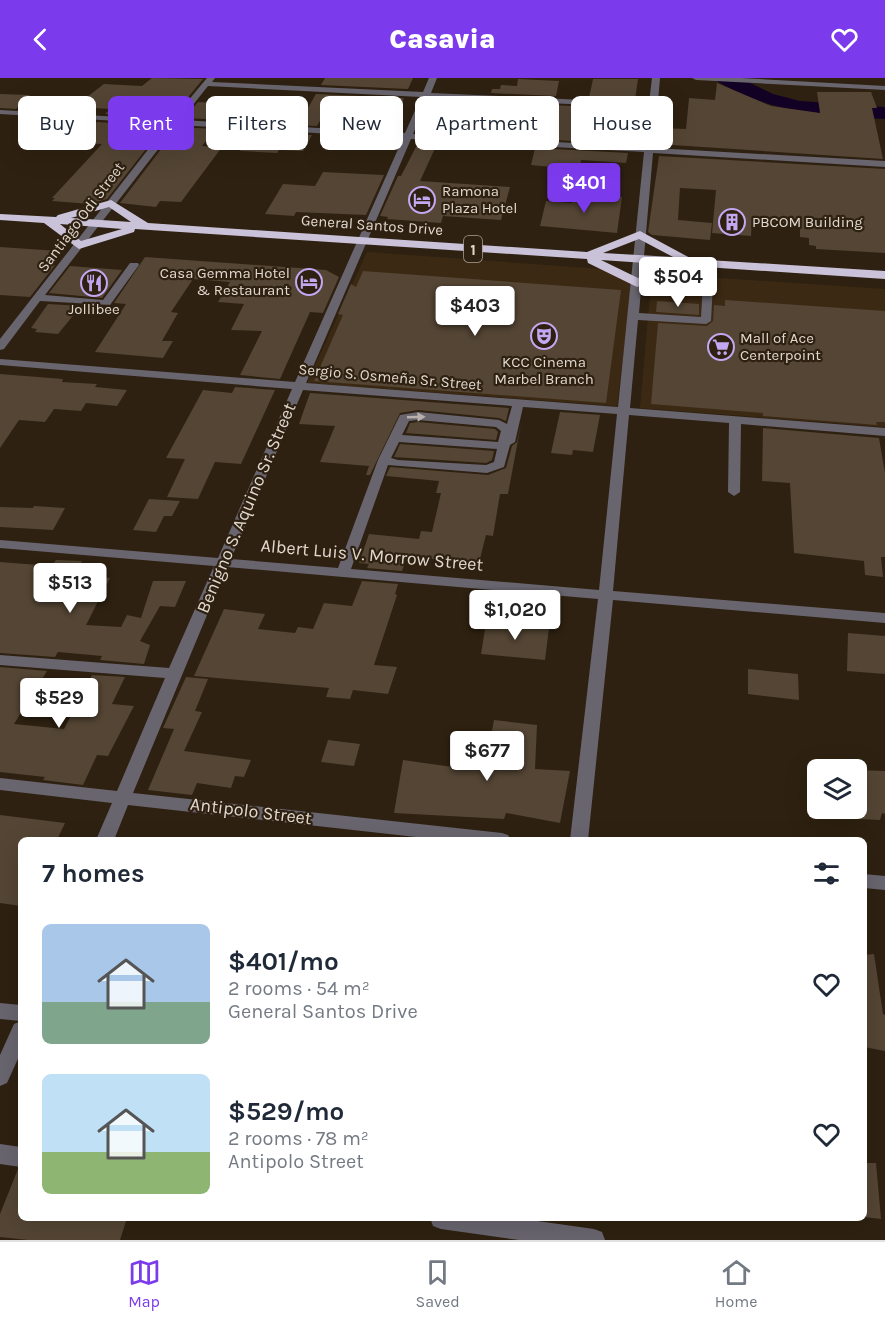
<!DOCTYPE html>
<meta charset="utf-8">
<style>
body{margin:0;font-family:Karla,sans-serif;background:#f2f2f3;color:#1f2937;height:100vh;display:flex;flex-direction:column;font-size:22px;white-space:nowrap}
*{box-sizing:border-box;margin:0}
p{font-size:20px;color:#747a83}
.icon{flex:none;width:33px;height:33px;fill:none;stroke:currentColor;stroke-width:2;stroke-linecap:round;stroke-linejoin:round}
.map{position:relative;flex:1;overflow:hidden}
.drawer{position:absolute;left:18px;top:759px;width:849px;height:384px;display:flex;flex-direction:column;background:#fff;border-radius:9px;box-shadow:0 6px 24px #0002}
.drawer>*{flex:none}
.guide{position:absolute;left:18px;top:18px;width:849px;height:54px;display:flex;gap:12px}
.controls{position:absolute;left:807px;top:681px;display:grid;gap:12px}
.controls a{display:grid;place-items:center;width:60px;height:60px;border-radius:9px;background:#fff;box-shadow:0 6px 24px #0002;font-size:30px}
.price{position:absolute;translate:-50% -51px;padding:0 14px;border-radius:6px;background:#fff;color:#222;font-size:20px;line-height:39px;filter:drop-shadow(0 2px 3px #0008)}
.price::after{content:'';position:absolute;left:50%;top:36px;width:18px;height:14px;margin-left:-9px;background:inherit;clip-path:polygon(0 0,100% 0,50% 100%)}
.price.current{background:#7c3aed;color:#fff}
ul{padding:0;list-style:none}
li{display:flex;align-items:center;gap:18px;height:150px;padding:0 24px}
li span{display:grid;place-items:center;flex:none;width:168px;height:120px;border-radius:9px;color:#555}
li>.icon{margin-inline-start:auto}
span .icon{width:72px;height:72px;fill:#fffc;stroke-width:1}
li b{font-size:26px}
h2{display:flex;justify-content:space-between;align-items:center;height:72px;padding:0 24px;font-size:26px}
.tag{padding:0 21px;border-radius:9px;background:#fff;box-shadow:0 6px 24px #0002;font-size:21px;line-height:54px}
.tag.current{background:#7c3aed;color:#fff}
header{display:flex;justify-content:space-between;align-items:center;height:78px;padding:0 24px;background:#7c3aed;color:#fff;font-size:27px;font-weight:800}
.dock{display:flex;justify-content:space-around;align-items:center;height:84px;border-top:2px solid #e0e1e3;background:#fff;font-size:16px;color:#747a83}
.dock a{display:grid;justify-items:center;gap:3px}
.dock .current{color:#7c3aed}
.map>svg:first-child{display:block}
.built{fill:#3b2913}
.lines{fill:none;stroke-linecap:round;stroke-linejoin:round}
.river{fill:#120124;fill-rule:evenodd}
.building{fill:#544534}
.minor{fill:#69656f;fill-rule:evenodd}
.highway{fill:#cac2d9;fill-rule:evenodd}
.oneway{fill:#b7b0ad}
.labels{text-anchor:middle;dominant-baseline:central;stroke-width:4.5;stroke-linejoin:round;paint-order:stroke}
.far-poi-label{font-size:15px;fill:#e1d8ce;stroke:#2e2111;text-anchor:start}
.far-street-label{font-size:15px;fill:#e1d8ce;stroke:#2e2111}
.shield{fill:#2e2111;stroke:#aba195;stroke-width:1.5}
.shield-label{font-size:16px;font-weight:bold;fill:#e1d8ce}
.street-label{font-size:18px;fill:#e1d8ce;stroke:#2e2111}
</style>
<header><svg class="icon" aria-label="back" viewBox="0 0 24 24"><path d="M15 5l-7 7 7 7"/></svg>Casavia<svg class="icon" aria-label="heart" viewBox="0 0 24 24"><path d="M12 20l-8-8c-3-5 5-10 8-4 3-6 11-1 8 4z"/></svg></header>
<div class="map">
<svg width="885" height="1162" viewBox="0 0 885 1162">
<rect width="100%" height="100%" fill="#2e2111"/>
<!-- built -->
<g class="built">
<polygon points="367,174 603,191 632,205 617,328 307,305"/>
<polygon points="675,197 885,211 885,349 640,330 651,206"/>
</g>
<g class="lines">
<!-- river -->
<path class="river" d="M715 0H740L773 16 800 23 885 29V41C819 37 778 37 718 4Z"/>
</g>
<!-- building -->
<g class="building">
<polygon points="152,0 203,1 171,40 105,36 110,31 74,29 104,6 142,8"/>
<polygon points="325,0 413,0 408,11 321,7"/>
<polygon points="518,1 559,3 556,18 491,15 492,11 500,11 501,7 517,8"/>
<polygon points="593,1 638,1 635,22 589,20"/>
<polygon points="717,5 771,28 820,35 817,14 871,14 877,30 872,30 883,81 657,66 658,50 686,51 689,20 715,22"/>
<polygon points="0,16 30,17 16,31 0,30"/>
<polygon points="316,16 404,20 400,28 331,23 317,48 298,47"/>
<polygon points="198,24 234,26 222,42 185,40"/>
<polygon points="489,24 634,31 629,66 482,58"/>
<polygon points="97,44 164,48 107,121 90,126 52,123 55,120 52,120 102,66 77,65"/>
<polygon points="178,49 215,51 202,68 222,69 181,124 160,123 156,129 120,125"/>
<polygon points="252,54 312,57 303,73 279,72 277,75 240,73"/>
<polygon points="418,65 437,66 420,103 510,109 501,142 443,138 441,145 387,141 388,139 380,138 398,98 401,98"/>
<polygon points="535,70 628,75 626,85 581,82 580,91 562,90 531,87"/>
<polygon points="659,78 885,91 885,175 816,171 816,168 809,167 809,160 800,159 800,146 752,143 751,158 712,155 716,112 680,110 678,142 712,145 710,162 652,157 648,154"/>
<polygon points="323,94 384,97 366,137 296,134 294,138 265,136 283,106 315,108"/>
<polygon points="574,116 622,119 617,155 540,148 546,123 572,125"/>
<polygon points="0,169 59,173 48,186 55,187 30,219 0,217"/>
<polygon points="145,179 326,192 339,199 323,235 310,234 280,301 240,297 262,253 231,252 244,226 218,224 230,204 193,201 171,234 178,235 162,263 173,263 163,280 95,274 126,226 114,225"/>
<polygon points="70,188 122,192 102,220 49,215"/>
<polygon points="363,193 621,212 606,325 314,303 343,237 338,236 351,206 356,209"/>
<polygon points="725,222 885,233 885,344 876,344 877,347 763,338 763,335 651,326 658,245 707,248 713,243 714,227 725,228"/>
<polygon points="657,223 699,226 699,237 656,234"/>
<polygon points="48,226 81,228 58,256 35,254 37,251 31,250"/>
<polygon points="0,296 63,301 62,304 97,306 95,309 127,312 117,328 86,325 81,333 54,331 45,344 19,342 0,370"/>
<polygon points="235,309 275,312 241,386 215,384 198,421 167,419 185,381 166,380 203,312 232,315"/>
<polygon points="310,315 509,330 506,343 499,340 418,332 400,335 370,397 366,397 369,388 320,384 335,348 299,346"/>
<polygon points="560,334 600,337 593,374 573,372 572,377 551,375"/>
<polygon points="418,344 495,351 498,354 496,362 406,355 410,345"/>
<polygon points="521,346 508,416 500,416 493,458 486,457 479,485 407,479 402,493 367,490 369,486 359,485 369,456 419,461 421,453 432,454 441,415 436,415 439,403 386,398 390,389 488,397 506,390 512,368 517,364"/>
<polygon points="763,350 879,360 885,395 885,479 881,479 883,499 865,497 864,483 794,475 790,405 762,403"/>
<polygon points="400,366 494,373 492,382 486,385 394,379"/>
<polygon points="149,421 180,423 172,438 164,438 156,454 133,452"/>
<polygon points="34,428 65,430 53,452 0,449 0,429 33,430"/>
<polygon points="56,482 82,483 75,497 110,500 86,547 121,549 127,537 141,540 153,503 186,503 175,529 160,528 140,563 150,567 144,586 100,582 102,578 58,574 55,579 0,575 0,484 51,488"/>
<polygon points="362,503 398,506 395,516 397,517 374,587 397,589 388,616 353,612 350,621 326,619 329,610 194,598 224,531 265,536 258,551 295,555 298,549 313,551 324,525 352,528"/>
<polygon points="486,545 549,550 545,582 481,576"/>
<polygon points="848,555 885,558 885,596 847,593"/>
<polygon points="0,589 47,593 14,646 64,651 92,597 125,599 112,626 134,628 108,678 97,677 83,707 43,702 45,699 0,694"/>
<polygon points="748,591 798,596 799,622 748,616"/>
<polygon points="186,599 208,601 195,633 202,634 184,673 251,682 244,699 235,698 231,710 197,705 192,717 148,712 174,651 163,650"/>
<polygon points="494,642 537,647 535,691 570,693 560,745 506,735 504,741 394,735 403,682 467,691 468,687 485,690"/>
<polygon points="328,662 360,666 354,688 321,684"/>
<polygon points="856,692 885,693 885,736 882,735 880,742 859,741"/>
<polygon points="0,737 65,745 57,762 21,762 21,828 0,825"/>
<polygon points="874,876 883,936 885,937 885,973 864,969 864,877"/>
<polygon points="864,1085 876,1085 881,1141 864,1139"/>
<polygon points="18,1091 21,1091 21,1140 127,1140 120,1162 28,1162 0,1159 0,1136"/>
</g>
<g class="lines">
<!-- minor -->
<g class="minor">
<path d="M207 0H215L212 4 423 14 429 0H437L431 15 649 25 652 0H660L654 70 885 83V89L653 75 639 235 701 239 703 205 708 202 713 205 711 243 706 246 638 242 630 330 885 350V358L741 346 740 414 734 418 728 414 729 345 629 337 613 513 885 535V545L613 522 588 762H570L598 521 227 489 133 715 502 755 508 757 511 762H443L128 727 114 762H96L112 725 0 712V700L117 713 165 600 0 587V577L169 590 214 488 0 470V462L218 480 292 311 0 287V281L295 304 403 60 177 47 45 217 103 222 130 185H138L139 187 110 227 40 223 4 271 0 272V261L168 46 0 36V32L172 42ZM208 8 421 19 405 55 181 42ZM429 19 649 30 645 69 413 56ZM411 61 644 74 618 329 306 305ZM303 312 512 328 507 346 499 342 418 334 400 337 378 382 338 490 231 481ZM523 329 617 336 599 512 351 491 388 387 487 395 504 389 510 367 515 364ZM418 342 496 349 501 353 498 364 402 357 409 343ZM399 364 497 371 494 384 486 387 398 382 391 380Z"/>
<polygon points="692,0 741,0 885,8 885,12 696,2"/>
<polygon points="864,796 885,798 885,812 864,810"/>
<polygon points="0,925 21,927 21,943 0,941"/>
<polygon points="21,943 21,974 7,1005 0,1008 0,977 14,946"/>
<polygon points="0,1066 21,1069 21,1089 0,1086"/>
<polygon points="430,1140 516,1140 594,1151 602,1154 605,1162 519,1162 441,1151 433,1148"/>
</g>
<!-- highway -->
<path class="highway" d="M111 122 148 145 587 174 640 153 692 181 885 193V201L690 188 688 191 637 209 588 185 587 181 135 151 134 154 79 171 44 145 0 142V136L56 139 58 137ZM109 129 131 144 71 140ZM60 146 122 151 81 163ZM639 161 673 179 603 175ZM601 182 675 187 638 200Z"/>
</g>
<!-- one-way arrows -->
<defs><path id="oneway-solid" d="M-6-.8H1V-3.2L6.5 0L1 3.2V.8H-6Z" transform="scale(1.5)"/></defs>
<use class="oneway" href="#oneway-solid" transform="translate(416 339) rotate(-2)"/>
<!-- icons -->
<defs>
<symbol id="hotel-ring" viewBox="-11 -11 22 22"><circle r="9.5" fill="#2e2111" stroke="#c4a7f1" stroke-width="1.5"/><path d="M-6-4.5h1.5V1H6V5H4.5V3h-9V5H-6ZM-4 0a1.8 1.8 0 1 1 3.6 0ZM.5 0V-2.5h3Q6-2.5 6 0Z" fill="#c4a7f1"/></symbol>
<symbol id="building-ring" viewBox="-11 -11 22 22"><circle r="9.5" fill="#2e2111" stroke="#c4a7f1" stroke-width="1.5"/><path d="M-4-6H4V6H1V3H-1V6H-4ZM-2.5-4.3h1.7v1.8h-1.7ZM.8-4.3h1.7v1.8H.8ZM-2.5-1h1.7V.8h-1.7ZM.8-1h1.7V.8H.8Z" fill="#c4a7f1"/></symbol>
<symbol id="restaurant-ring" viewBox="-11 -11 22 22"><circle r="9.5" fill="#2e2111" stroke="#c4a7f1" stroke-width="1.5"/><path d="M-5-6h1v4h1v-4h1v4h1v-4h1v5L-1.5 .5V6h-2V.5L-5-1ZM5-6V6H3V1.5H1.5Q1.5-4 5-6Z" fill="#c4a7f1"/></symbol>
<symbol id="theatre-ring" viewBox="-11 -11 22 22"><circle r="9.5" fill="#2e2111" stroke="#c4a7f1" stroke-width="1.5"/><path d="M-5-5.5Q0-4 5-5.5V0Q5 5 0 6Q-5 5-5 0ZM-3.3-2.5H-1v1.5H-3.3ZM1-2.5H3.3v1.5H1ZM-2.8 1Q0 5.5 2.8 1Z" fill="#c4a7f1"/></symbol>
<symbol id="supermarket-ring" viewBox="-11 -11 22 22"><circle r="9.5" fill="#2e2111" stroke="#c4a7f1" stroke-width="1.5"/><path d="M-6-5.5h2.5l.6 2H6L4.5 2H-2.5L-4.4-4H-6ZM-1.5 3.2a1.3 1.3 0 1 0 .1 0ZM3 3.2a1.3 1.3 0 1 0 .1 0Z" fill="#c4a7f1"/></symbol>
</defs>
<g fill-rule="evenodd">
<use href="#hotel-ring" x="407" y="107" width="30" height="30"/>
<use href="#building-ring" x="717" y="129" width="30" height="30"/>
<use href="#hotel-ring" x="294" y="189" width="30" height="30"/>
<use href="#restaurant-ring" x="79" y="190" width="30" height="30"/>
<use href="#theatre-ring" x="529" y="243" width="30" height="30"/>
<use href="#supermarket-ring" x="706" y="254" width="30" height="30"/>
</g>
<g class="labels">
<!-- far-poi labels -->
<g class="far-poi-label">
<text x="442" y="113">Ramona<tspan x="442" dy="17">Plaza Hotel</tspan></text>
<text x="752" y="144">PBCOM Building</text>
<text x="290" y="195" text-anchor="end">Casa Gemma Hotel<tspan x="290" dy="17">&amp; Restaurant</tspan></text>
<text x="94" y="231" text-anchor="middle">Jollibee</text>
<text x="740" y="260">Mall of Ace<tspan x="740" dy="17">Centerpoint</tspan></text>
<text x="544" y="284" text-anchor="middle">KCC Cinema<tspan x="544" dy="17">Marbel Branch</tspan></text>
</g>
<!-- far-street labels -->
<g class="far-street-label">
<text transform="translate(81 139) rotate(-53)">Santiago Odi Street</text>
<text transform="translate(372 147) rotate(4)">General Santos Drive</text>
<text transform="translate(390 299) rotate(5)">Sergio S. Osmeña Sr. Street</text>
</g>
<!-- shield labels -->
<rect class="shield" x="464" y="158" width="18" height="26" rx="4.5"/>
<g class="shield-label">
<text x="473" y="171">1</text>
</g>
<!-- street labels -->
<g class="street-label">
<text transform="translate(246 430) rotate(-67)">Benigno S. Aquino Sr. Street</text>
<text transform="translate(372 477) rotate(5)">Albert Luis V. Morrow Street</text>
<text transform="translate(251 733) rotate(7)">Antipolo Street</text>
</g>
</g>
</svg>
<div class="controls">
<a><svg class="icon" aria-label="layers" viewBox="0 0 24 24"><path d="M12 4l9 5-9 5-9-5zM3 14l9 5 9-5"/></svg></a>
</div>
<b class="price current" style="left:584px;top:136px">$401</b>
<b class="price" style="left:678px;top:230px">$504</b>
<b class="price" style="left:475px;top:259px">$403</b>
<b class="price" style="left:70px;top:536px">$513</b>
<b class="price" style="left:515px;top:563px">$1,020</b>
<b class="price" style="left:59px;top:651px">$529</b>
<b class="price" style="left:487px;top:704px">$677</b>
<div class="guide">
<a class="tag">Buy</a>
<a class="tag current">Rent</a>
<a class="tag">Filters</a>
<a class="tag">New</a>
<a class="tag">Apartment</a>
<a class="tag">House</a>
</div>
<section class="drawer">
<h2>7 homes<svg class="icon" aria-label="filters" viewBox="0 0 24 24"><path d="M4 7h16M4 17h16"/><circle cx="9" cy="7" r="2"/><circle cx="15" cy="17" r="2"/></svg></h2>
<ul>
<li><span style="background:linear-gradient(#a9c7e8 65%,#7fa58c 0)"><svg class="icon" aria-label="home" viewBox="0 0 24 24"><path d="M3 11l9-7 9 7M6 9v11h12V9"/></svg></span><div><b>$401/mo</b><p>2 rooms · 54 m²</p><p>General Santos Drive</p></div><svg class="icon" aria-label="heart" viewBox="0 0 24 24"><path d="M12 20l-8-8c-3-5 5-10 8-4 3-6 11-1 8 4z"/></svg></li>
<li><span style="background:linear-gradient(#bfe0f5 65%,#8fb573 0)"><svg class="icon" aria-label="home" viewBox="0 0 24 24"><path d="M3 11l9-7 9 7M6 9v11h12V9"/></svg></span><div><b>$529/mo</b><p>2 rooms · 78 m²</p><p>Antipolo Street</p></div><svg class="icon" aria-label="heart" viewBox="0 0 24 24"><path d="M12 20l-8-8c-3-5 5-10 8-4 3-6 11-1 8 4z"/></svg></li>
</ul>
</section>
</div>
<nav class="dock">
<a class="current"><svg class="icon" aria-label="map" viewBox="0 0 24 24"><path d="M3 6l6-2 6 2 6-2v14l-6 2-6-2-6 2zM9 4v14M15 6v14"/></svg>Map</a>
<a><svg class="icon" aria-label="saved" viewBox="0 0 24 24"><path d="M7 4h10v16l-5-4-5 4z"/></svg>Saved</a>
<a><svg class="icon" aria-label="home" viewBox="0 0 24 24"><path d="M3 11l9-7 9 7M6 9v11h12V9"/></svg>Home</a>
</nav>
